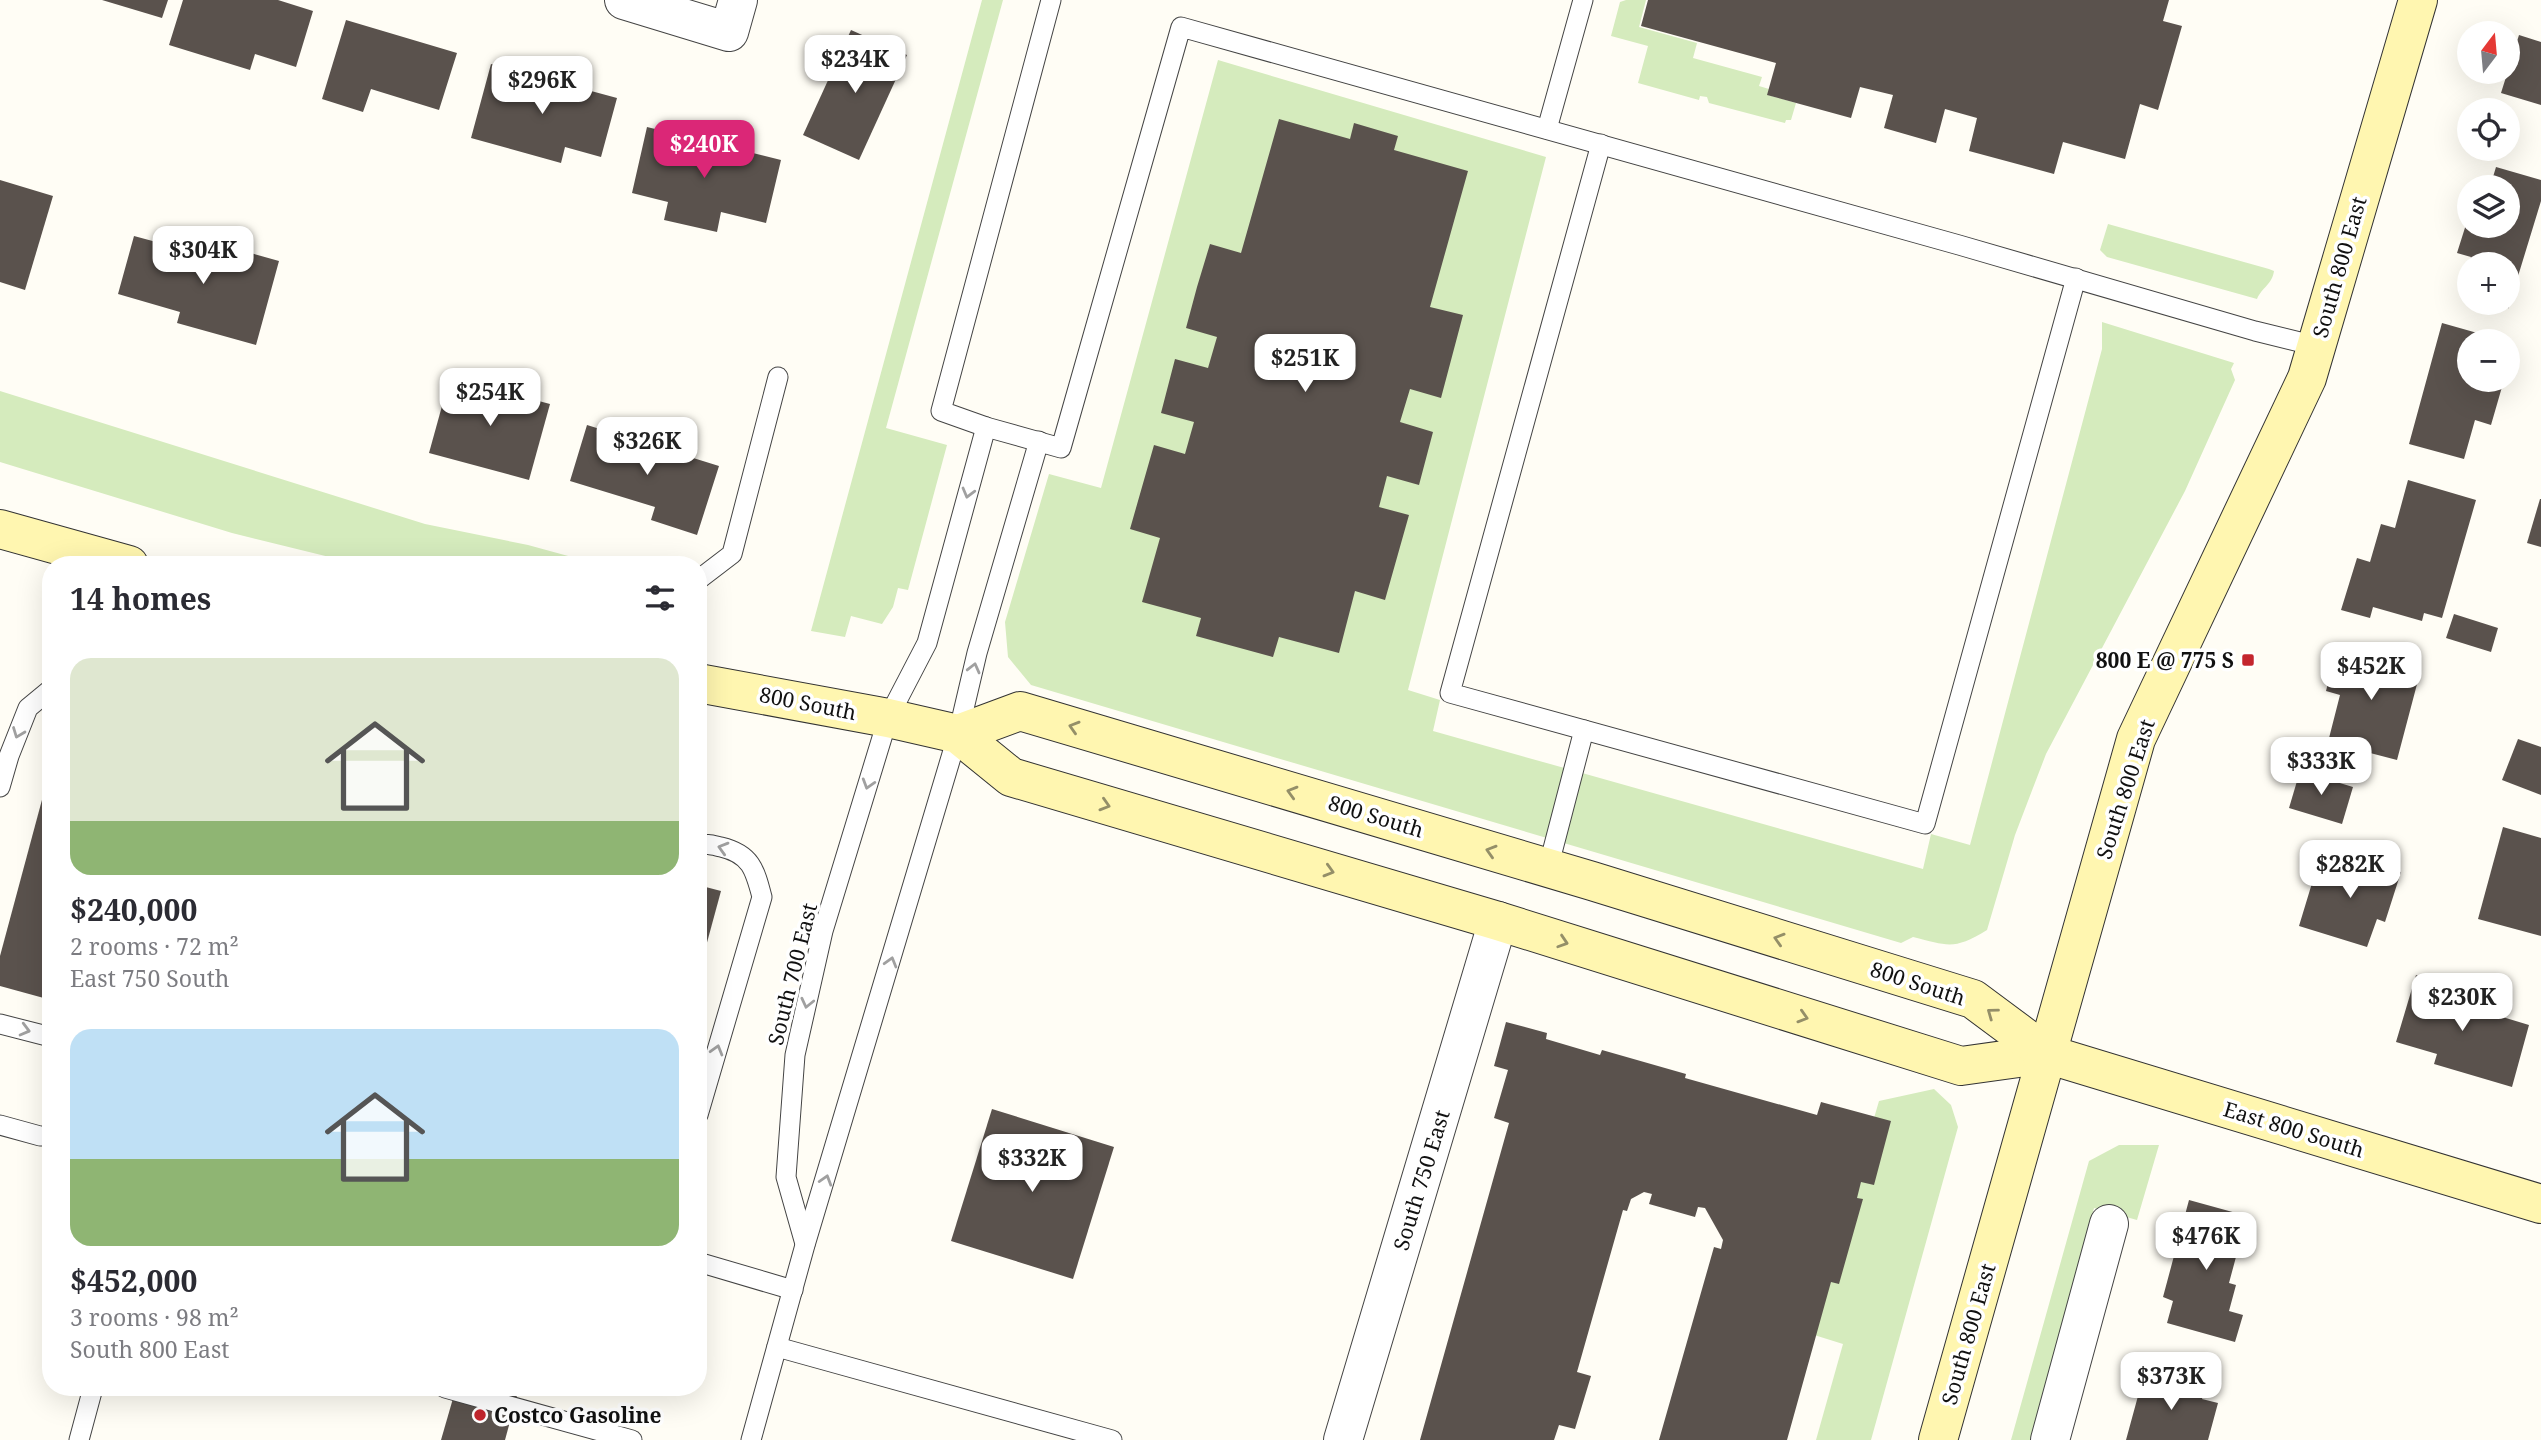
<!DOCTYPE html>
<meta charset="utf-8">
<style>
body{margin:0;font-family:"Noto Serif",serif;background:#f7f7f7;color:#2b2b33;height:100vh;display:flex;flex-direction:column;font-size:26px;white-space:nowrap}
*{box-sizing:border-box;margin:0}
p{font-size:23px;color:#7c7c81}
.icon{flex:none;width:38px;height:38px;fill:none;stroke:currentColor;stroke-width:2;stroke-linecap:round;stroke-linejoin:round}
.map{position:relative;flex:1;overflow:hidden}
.details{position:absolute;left:42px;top:556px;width:665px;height:840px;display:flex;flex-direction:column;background:#fff;border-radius:28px;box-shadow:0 7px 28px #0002}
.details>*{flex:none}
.needle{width:46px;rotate:16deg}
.tools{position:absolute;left:2457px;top:21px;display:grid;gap:14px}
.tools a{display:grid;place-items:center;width:63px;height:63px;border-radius:50%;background:#fff;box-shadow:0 7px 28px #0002;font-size:35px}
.price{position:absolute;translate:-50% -60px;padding:0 16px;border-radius:14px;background:#fff;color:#222;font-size:23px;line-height:46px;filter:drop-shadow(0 2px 4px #0008)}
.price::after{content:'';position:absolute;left:50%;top:42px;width:21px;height:16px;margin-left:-10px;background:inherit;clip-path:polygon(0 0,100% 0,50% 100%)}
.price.on{background:#db2777;color:#fff}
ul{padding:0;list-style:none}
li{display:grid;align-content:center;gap:14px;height:371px;padding:0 28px}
li span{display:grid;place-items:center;height:217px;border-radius:21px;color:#555}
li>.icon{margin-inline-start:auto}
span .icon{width:126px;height:126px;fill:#fffc;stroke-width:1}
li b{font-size:30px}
h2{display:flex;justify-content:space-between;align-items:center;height:84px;padding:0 28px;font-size:30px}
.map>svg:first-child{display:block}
.green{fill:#d5ebbd}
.building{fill:#5a524d}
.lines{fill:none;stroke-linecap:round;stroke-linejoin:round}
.lane-casing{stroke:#444;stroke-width:21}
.street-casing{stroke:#444;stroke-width:40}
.secondary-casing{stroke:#333;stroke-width:40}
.lane{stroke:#fff;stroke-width:19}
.street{stroke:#fff;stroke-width:38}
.secondary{stroke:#fff6b0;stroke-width:38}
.oneway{stroke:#a0a0a0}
.oneway2{stroke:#948f68}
.poi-dot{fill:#c4262e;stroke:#fff;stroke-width:2.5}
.labels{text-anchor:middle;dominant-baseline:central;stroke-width:7;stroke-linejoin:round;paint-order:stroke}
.street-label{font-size:21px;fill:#111;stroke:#fff}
.poi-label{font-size:21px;font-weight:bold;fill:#111;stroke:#fff;text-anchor:end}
</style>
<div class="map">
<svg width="2541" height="1440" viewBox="0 0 2541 1440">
<rect width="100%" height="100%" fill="#fffdf5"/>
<!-- green -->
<g class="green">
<polygon points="982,0 1003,0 886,428 947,445 908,590 898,588 893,607 882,624 851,616 845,637 811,631"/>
<polygon points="1626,0 1646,0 1639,27 1697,43 1693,58 1762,77 1759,86 1769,89 1768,95 1796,103 1791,120 1786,120 1785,123 1709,103 1707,97 1700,96 1699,100 1638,83 1648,46 1611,36 1620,2"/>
<path d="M1218 60 1546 157 1408 690 1440 700 1433 731 1923 869 1931 834 1970 845 2102 349V322L2234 363 2231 369 2235 380 2185 491 2046 754 2015 835 1987 930C1954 950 1949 946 1913 937L1901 943 1031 685 1008 657 1005 622 1049 474 1101 488Z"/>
<path d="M2108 224 2269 269 2274 271C2272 285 2262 287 2257 299L2107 257 2100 250Z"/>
<polygon points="0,391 425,524 528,545 601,565 362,565 232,533 0,462"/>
<polygon points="1934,1089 1951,1105 1958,1127 1871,1440 1816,1440 1843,1344 1811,1334 1879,1101"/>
<polygon points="2119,1145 2159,1145 2137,1220 2094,1208 2030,1440 2011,1440 2089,1161"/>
</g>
<!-- building -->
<g class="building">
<polygon points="102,0 168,0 162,18"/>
<polygon points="183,0 278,0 313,11 296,67 255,54 250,70 169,45"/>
<polygon points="1648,0 2169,0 2163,21 2182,26 2158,110 2140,104 2125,159 2063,142 2054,174 1969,151 1977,118 1945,109 1936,143 1884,128 1893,95 1860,87 1851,118 1767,95 1776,63 1641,26"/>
<polygon points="346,20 457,53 439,110 371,89 363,112 322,99"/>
<polygon points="851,30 907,55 859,160 803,135"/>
<polygon points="2519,35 2541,42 2541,105 2501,93"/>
<polygon points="491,64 617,98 601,157 565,147 561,163 471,138"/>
<polygon points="1279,119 1350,139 1354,123 1398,136 1394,150 1468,171 1430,307 1463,315 1441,398 1410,389 1400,422 1433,432 1419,485 1387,476 1379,507 1409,515 1385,600 1355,591 1339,653 1279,637 1273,657 1196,636 1201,618 1142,602 1160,538 1130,529 1154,445 1185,454 1194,422 1161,413 1175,359 1208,368 1217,337 1186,328 1197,287 1210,244 1241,253"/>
<polygon points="647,127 781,160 766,223 721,212 717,232 664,220 668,202 632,193"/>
<polygon points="2496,167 2541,180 2541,201 2508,309 2508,264 2469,264 2469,292 2461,290 2471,257 2457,253 2469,215 2469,226 2508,226 2508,187 2490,187"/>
<polygon points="0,180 53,196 25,290 0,282"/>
<polygon points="134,236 197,253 200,239 279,261 256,345 177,323 180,312 118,294"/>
<polygon points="2442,323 2495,338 2494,341 2469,341 2469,380 2504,380 2491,425 2475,420 2464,459 2409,444"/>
<polygon points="450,377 550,404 529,480 429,453"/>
<polygon points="587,425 719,466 697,535 651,520 655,507 570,481"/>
<polygon points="2408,480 2476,500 2442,618 2424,613 2422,621 2373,607 2370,618 2341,610 2357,558 2370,562 2381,524 2395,528"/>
<polygon points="2540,499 2541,499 2541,547 2527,543"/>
<polygon points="2454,614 2498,628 2491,652 2446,638"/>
<polygon points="2337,647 2421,669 2397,760 2328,742 2340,695 2326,691"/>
<polygon points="2518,739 2541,747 2541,795 2502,780"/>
<polygon points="50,770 51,770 51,1000 0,986 0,956"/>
<polygon points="2300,771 2353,787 2342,824 2289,808"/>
<polygon points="2503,827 2541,838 2541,936 2478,919"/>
<polygon points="2353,856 2401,872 2385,922 2377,919 2367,947 2299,926 2319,860 2348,869"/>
<polygon points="698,885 721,891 699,972 698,971"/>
<polygon points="2416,975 2458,987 2453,1002 2529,1025 2512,1087 2434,1064 2437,1054 2396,1042"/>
<polygon points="1506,1022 1547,1033 1546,1039 1600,1055 1602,1050 1686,1074 1685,1078 1817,1115 1821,1102 1891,1121 1874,1185 1861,1182 1857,1198 1863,1199 1839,1284 1831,1282 1787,1440 1659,1440 1714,1247 1721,1249 1723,1240 1705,1208 1698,1207 1695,1217 1649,1204 1652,1194 1644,1192 1631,1199 1627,1211 1623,1210 1577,1372 1591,1376 1575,1429 1559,1425 1554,1440 1420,1440 1509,1123 1494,1118 1508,1070 1494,1066"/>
<polygon points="992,1109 1114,1147 1073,1279 951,1241"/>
<polygon points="2189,1200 2247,1216 2229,1283 2236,1285 2229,1311 2243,1315 2235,1342 2167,1323 2173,1301 2163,1297"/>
<polygon points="2144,1374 2205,1390 2202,1399 2218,1403 2208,1440 2126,1440"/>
<polygon points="456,1388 519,1388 505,1440 441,1440"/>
</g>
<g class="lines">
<defs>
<g id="lane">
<polyline points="1051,0 941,411 986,427 1061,448 1181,27 1959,245 2255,331 2316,346"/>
<polyline points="1547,129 1583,0"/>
<polyline points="1601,144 1450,693 1925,824 2076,278"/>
<polyline points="698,580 732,554 778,377"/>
<polyline points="0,787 9,756 28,708 51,689"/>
<path d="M698 846C707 843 712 845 721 847 751 854 755 870 762 897L698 1115"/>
<polyline points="1548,868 1584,730"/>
<polyline points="0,1024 51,1037"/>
<polyline points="0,1125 40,1136 51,1136"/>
<polyline points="805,1244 786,1177 795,1055 823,931 888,718 927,643 986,427"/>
<polyline points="698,1262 793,1290"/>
<polyline points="777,1347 1112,1440"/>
<polyline points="445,1388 632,1440"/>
<polyline points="79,1440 93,1388"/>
<polyline points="751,1440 805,1245 958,734 977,653 1039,441"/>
</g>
<g id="street">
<polyline points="624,0 729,32 738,0"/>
<polyline points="1343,1440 1498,921"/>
<polyline points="2050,1440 2109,1224"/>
</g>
<g id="secondary">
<polyline points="0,529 129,565"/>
<polyline points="698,683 888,718 958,734 1011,777 1498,921 1961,1066 2047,1054"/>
<polyline points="958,734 1020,711 1592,881 1973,999 2047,1054 2541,1204"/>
<polyline points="1938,1440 2136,739 2307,378 2418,0"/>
</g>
</defs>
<!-- lane casing -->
<use href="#lane" class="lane-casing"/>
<!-- street casing -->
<use href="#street" class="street-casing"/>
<!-- secondary casing -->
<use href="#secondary" class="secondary-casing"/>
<!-- lane -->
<use href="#lane" class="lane"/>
<!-- street -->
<use href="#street" class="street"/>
<!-- secondary -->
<use href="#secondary" class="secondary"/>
</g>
<!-- one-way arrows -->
<defs><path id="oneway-chevron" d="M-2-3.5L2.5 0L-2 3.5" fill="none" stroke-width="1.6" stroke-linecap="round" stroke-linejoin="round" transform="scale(1.75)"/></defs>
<g class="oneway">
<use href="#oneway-chevron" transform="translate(968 493) rotate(105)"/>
<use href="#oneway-chevron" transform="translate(974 668) rotate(-76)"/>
<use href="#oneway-chevron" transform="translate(18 733) rotate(111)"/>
<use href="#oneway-chevron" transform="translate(868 784) rotate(107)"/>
<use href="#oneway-chevron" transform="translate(723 848) rotate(-164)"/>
<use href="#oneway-chevron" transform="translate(891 962) rotate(-74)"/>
<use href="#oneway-chevron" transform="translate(807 1003) rotate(103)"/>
<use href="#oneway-chevron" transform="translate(25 1030) rotate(15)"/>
<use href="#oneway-chevron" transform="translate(717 1050) rotate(-74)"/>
<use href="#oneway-chevron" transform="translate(826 1180) rotate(-73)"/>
</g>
<g class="oneway2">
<use href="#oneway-chevron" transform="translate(1074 727) rotate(-163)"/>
<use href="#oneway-chevron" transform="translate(1292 792) rotate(-164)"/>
<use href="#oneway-chevron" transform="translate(1105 805) rotate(17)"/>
<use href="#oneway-chevron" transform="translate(1491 851) rotate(-163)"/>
<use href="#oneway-chevron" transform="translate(1329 871) rotate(16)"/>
<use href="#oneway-chevron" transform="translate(1779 939) rotate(-163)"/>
<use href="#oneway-chevron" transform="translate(1563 942) rotate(18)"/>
<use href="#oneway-chevron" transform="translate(1992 1013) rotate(-144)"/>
<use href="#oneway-chevron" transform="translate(1803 1017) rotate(17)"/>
</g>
<!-- markers -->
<g class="poi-dot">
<rect x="2241" y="653" width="14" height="14" rx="3.5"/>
<circle cx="480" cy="1415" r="7"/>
</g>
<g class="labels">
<!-- street labels -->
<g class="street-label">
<text transform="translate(2339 267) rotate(-74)">South 800 East</text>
<text transform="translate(808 703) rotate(11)">800 South</text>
<text transform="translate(2125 789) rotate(-72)">South 800 East</text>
<text transform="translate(1376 816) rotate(17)">800 South</text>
<text transform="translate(792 974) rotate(-76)">South 700 East</text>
<text transform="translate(1918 983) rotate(18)">800 South</text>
<text transform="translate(2294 1129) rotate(17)">East 800 South</text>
<text transform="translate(1421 1180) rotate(-73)">South 750 East</text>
<text transform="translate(1968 1334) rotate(-74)">South 800 East</text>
</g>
<!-- poi labels -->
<g class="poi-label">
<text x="2234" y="660">800 E @ 775 S</text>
<text x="494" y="1415" text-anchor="start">Costco Gasoline</text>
</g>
</g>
</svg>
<div class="tools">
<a><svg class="needle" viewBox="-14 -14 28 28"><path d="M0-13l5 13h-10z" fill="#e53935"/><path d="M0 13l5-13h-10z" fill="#7c7c81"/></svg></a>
<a><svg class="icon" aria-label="locate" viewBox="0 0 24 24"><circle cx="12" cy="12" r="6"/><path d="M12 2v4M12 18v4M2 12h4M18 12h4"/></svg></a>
<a><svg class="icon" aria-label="layers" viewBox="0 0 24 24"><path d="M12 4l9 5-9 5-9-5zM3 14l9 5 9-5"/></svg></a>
<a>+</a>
<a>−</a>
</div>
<b class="price" style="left:855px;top:95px">$234K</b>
<b class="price" style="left:542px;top:116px">$296K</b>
<b class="price on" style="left:704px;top:180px">$240K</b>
<b class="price" style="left:203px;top:286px">$304K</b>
<b class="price" style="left:1305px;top:394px">$251K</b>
<b class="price" style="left:490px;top:428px">$254K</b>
<b class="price" style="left:647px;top:477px">$326K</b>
<b class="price" style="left:2371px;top:702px">$452K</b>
<b class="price" style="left:2321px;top:797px">$333K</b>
<b class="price" style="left:2350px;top:900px">$282K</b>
<b class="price" style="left:2462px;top:1033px">$230K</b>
<b class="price" style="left:1032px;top:1194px">$332K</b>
<b class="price" style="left:2206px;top:1272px">$476K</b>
<b class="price" style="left:2171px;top:1412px">$373K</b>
<section class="details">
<h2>14 homes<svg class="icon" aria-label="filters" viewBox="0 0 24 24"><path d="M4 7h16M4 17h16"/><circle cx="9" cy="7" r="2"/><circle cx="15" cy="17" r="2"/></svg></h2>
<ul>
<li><span style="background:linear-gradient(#dfe7d0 75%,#8fb573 0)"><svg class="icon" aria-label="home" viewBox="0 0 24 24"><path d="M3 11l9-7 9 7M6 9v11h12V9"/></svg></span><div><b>$240,000</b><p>2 rooms · 72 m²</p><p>East 750 South</p></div></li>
<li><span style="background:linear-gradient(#bfe0f5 60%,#8fb573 0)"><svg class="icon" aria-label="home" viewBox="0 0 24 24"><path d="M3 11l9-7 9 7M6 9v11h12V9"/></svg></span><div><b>$452,000</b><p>3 rooms · 98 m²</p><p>South 800 East</p></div></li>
</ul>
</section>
</div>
